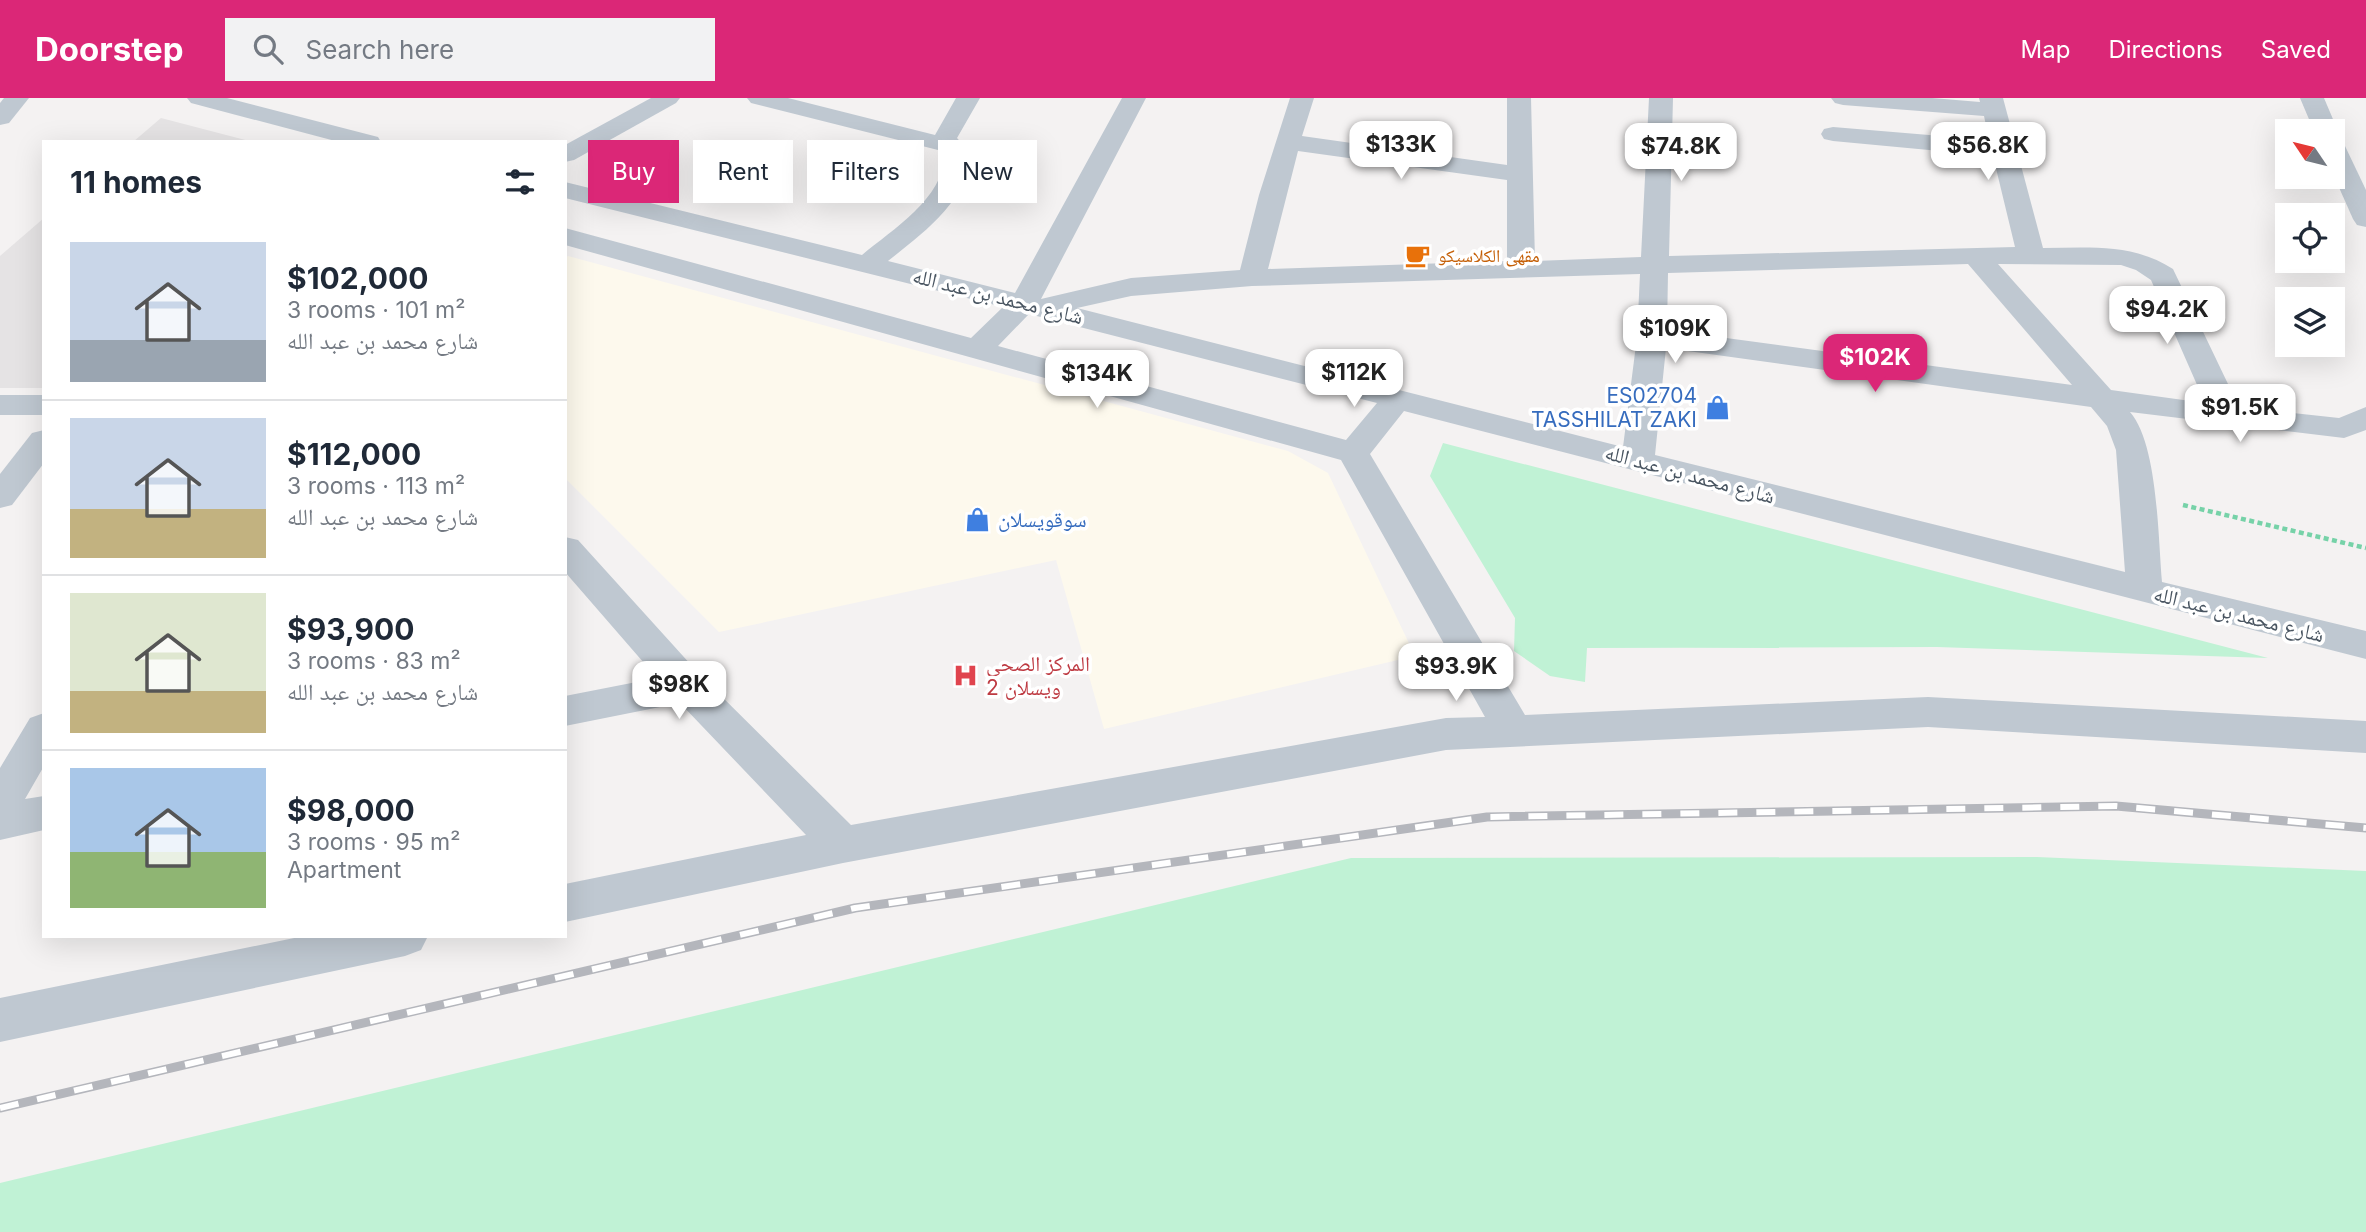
<!DOCTYPE html>
<meta charset="utf-8">
<style>
body{margin:0;font-family:Inter,"Noto Naskh Arabic",sans-serif;background:#f2f2f3;color:#1f2937;height:100vh;display:flex;flex-direction:column;font-size:26px;white-space:nowrap}
*{box-sizing:border-box;margin:0}
p{font-size:23px;color:#747a83}
.icon{flex:none;width:38px;height:38px;fill:none;stroke:currentColor;stroke-width:2;stroke-linecap:round;stroke-linejoin:round}
.map{position:relative;flex:1;overflow:hidden}
.sheet{position:absolute;left:42px;top:42px;width:525px;height:798px;display:flex;flex-direction:column;background:#fff;border-radius:0px;box-shadow:0 7px 28px #0002}
.sheet>*{flex:none}
.banner{position:absolute;left:588px;top:42px;width:665px;height:63px;display:flex;gap:14px}
.needle{width:46px;rotate:305deg}
.tools{position:absolute;left:2275px;top:21px;display:grid;gap:14px}
.tools a{display:grid;place-items:center;width:70px;height:70px;border-radius:0px;background:#fff;box-shadow:0 7px 28px #0002;font-size:35px}
.price{position:absolute;translate:-50% -60px;padding:0 16px;border-radius:14px;background:#fff;color:#222;font-size:23px;line-height:46px;filter:drop-shadow(0 2px 4px #0008)}
.price::after{content:'';position:absolute;left:50%;top:42px;width:21px;height:16px;margin-left:-10px;background:inherit;clip-path:polygon(0 0,100% 0,50% 100%)}
.price.selected{background:#db2777;color:#fff}
ul{padding:0;list-style:none}
li{display:flex;align-items:center;gap:21px;height:175px;padding:0 28px}
li+li{border-top:2px solid #e0e1e3}
li span{display:grid;place-items:center;flex:none;width:196px;height:140px;border-radius:0px;color:#555}
li>.icon{margin-inline-start:auto}
span .icon{width:84px;height:84px;fill:#fffc;stroke-width:1}
li b{font-size:30px}
h2{display:flex;justify-content:space-between;align-items:center;height:84px;padding:0 28px;font-size:30px}
.pill{padding:0 24px;border-radius:0px;background:#fff;box-shadow:0 7px 28px #0002;font-size:24px;line-height:63px}
.pill.selected{background:#db2777;color:#fff}
header{display:flex;align-items:center;gap:42px;box-sizing:border-box;height:98px;padding:0 35px;background:#db2777;color:#fff}
header strong{font-size:33px}
nav{display:flex;gap:38px;margin-inline-start:auto;font-size:24px}
.search{width:490px;height:63px;background:#f2f2f3;display:flex;align-items:center;gap:18px;box-sizing:border-box;padding:0 24px;border-radius:0px;color:#747a83;font-size:26px}
.map>svg:first-child{display:block}
.commercial{fill:#fdf9ed}
.education{fill:#e5e3e4}
.green{fill:#c0f2d5}
.lines{fill:none;stroke-linecap:round;stroke-linejoin:round}
.path{stroke:#76d2a8;stroke-width:4.5;stroke-dasharray:5 3.5;stroke-linecap:butt}
.minor{fill:#bfc8d1;fill-rule:evenodd}
.rail-casing{stroke:#b4b6bc;stroke-width:9}
.rail{stroke:#fff;stroke-width:6;stroke-dasharray:19;stroke-linecap:butt}
.labels{text-anchor:middle;dominant-baseline:central;stroke-width:7;stroke-linejoin:round;paint-order:stroke}
.far-food-label{font-size:18px;fill:#c56008;stroke:#fff;text-anchor:start}
.street-label{font-size:21px;fill:#485460;stroke:#fff}
.shop-label{font-size:21px;fill:#366cbe;stroke:#fff;text-anchor:end}
.health-label{font-size:21px;fill:#be3a42;stroke:#fff;text-anchor:start}
</style>
<header>
<strong>Doorstep</strong>
<div class="search"><svg class="icon" aria-label="search" viewBox="0 0 24 24"><circle cx="10" cy="10" r="6"/><path d="M15 15l6 6"/></svg>Search here</div>
<nav><a>Map</a><a>Directions</a><a>Saved</a></nav>
</header>
<div class="map">
<svg width="2366" height="1134" viewBox="0 0 2366 1134">
<rect width="100%" height="100%" fill="#f4f2f2"/>
<!-- commercial -->
<polygon class="commercial" points="568,158 1288,353 1328,375 1415,558 1104,631 1056,462 719,534 565,380 565,160"/>
<!-- education -->
<g class="education">
<polygon points="161,20 253,44 133,44"/>
<polygon points="44,120 44,290 0,290 0,158"/>
</g>
<!-- green -->
<g class="green">
<polygon points="1443,345 2268,560 1937,549 1587,550 1585,584 1550,578 1514,553 1515,520 1430,378"/>
<polygon points="2037,759 2366,773 2366,1134 0,1134 0,1085 1351,760"/>
</g>
<g class="lines">
<!-- path -->
<polyline class="path" points="2183,407 2366,450"/>
<!-- minor -->
<g class="minor">
<polygon points="4,0 29,0 9,25 0,27 0,5"/>
<polygon points="187,0 227,0 378,39 381,44 339,44 191,5"/>
<polygon points="651,0 680,0 676,5 574,62 565,64 565,47"/>
<path d="M747 0H788L935 37 956 0H980L957 40 971 55C969 102 922 136 888 163L1015 195 1122 0H1146L1041 201 1131 180 1240 172 1259 97 1290 0H1314L1302 38 1507 67V0H1531L1535 163 1641 159 1649 0H1673L1669 158 2015 149 1993 58 1833 43 1824 41 1821 36 1824 31 1833 29 1989 42 1984 18 1843 7 1835 5 1831 0H1932L1980 4 1979 0H2003L2043 150C2089 150 2133 145 2173 171L2239 309 2339 320 2366 309V332L2344 340 2130 314C2158 346 2158 440 2162 484L2366 533V561L1404 313 1370 356 1525 617 1928 599 2366 623V655L1928 629 1446 652 843 765 565 824V786L806 737 680 605 565 628V598L657 580 565 474V439L578 442 702 579 851 727 1446 620 1485 619 1341 362 565 147V130L971 240 1003 209 565 100V84L862 157C893 131 943 101 945 57L938 52 751 5ZM1298 53 1507 82V163L1268 171ZM1968 166 2072 287 1667 232 1668 175ZM1998 166 2121 167 2136 172 2151 182 2205 305 2111 292ZM1640 176 1637 239 1623 349 1077 210 1131 198 1252 188ZM1029 216 1377 305 1346 342 998 248ZM1666 250 2091 309 2107 328 2116 352 2125 474 1655 357Z"/>
<polygon points="2300,0 2324,0 2338,33 2335,38 2333,33 2314,33"/>
<polygon points="2333,41 2342,43 2345,48 2366,92 2366,129 2357,127 2353,121 2333,76"/>
<rect x="0" y="297" width="44" height="20"/>
<polygon points="44,332 44,365 12,407 0,410 0,376 32,335"/>
<polygon points="44,615 44,668 25,701 44,698 44,732 0,742 0,670 30,620"/>
<polygon points="304,838 428,838 421,852 405,858 0,944 0,900"/>
</g>
<defs>
<polyline id="rail" points="0,1010 855,810 1487,719 2116,708 2366,730"/>
</defs>
<!-- rail casing -->
<use href="#rail" class="rail-casing"/>
<!-- rail -->
<use href="#rail" class="rail"/>
</g>
<!-- icons -->
<defs>
<symbol id="cafe-bare" viewBox="-9 -9 18 18"><path d="M-5.5-4.5H6V0H3Q3 3.5 0 3.5H-2.5Q-5.5 3.5-5.5 0ZM3-3.2v2h1.7v-2ZM-6 4.5H4V6H-6Z" fill="#e8710a" stroke="#fff" stroke-width="2.5" paint-order="stroke"/></symbol>
<symbol id="shop-bare" viewBox="-9 -9 18 18"><path d="M-5-2.5h2.3a2.7 3.5 0 0 1 5.4 0H5L5.5 6h-11ZM-1.5-2.5h3a1.5 2.3 0 0 0-3 0Z" fill="#3f7fe0" stroke="#fff" stroke-width="2.5" paint-order="stroke"/></symbol>
<symbol id="hospital-bare" viewBox="-9 -9 18 18"><path d="M-5-5h3v3.5h4V-5h3V5h-3V1.5h-4V5h-3Z" fill="#e0444e" stroke="#fff" stroke-width="2.5" paint-order="stroke"/></symbol>
</defs>
<g fill-rule="evenodd">
<use href="#cafe-bare" x="1400" y="140" width="35" height="35"/>
<use href="#shop-bare" x="1700" y="292" width="35" height="35"/>
<use href="#shop-bare" x="960" y="404" width="35" height="35"/>
<use href="#hospital-bare" x="948" y="560" width="35" height="35"/>
</g>
<g class="labels">
<!-- far-food labels -->
<g class="far-food-label">
<text x="1438" y="157">مقهى الكلاسيكو</text>
</g>
<!-- street labels -->
<g class="street-label">
<text transform="translate(998 198) rotate(14)">شارع محمد بن عبد الله</text>
<text transform="translate(1690 376) rotate(15)">شارع محمد بن عبد الله</text>
<text transform="translate(2239 516) rotate(14)">شارع محمد بن عبد الله</text>
</g>
<!-- shop labels -->
<g class="shop-label">
<text x="1697" y="297">ES02704<tspan x="1697" dy="24">TASSHILAT ZAKI</tspan></text>
<text x="998" y="421" text-anchor="start">سوقويسلان</text>
</g>
<!-- health labels -->
<g class="health-label">
<text x="986" y="565">المركز الصحي<tspan x="986" dy="24">ويسلان 2</tspan></text>
</g>
</g>
</svg>
<div class="tools">
<a><svg class="needle" viewBox="-14 -14 28 28"><path d="M0-13l5 13h-10z" fill="#e53935"/><path d="M0 13l5-13h-10z" fill="#747a83"/></svg></a>
<a><svg class="icon" aria-label="locate" viewBox="0 0 24 24"><circle cx="12" cy="12" r="6"/><path d="M12 2v4M12 18v4M2 12h4M18 12h4"/></svg></a>
<a><svg class="icon" aria-label="layers" viewBox="0 0 24 24"><path d="M12 4l9 5-9 5-9-5zM3 14l9 5 9-5"/></svg></a>
</div>
<b class="price" style="left:1401px;top:83px">$133K</b>
<b class="price" style="left:1988px;top:84px">$56.8K</b>
<b class="price" style="left:1681px;top:85px">$74.8K</b>
<b class="price" style="left:2167px;top:248px">$94.2K</b>
<b class="price" style="left:1675px;top:267px">$109K</b>
<b class="price selected" style="left:1875px;top:296px">$102K</b>
<b class="price" style="left:1354px;top:311px">$112K</b>
<b class="price" style="left:1097px;top:312px">$134K</b>
<b class="price" style="left:2240px;top:346px">$91.5K</b>
<b class="price" style="left:1456px;top:605px">$93.9K</b>
<b class="price" style="left:679px;top:623px">$98K</b>
<div class="banner">
<a class="pill selected">Buy</a>
<a class="pill">Rent</a>
<a class="pill">Filters</a>
<a class="pill">New</a>
</div>
<section class="sheet">
<h2>11 homes<svg class="icon" aria-label="filters" viewBox="0 0 24 24"><path d="M4 7h16M4 17h16"/><circle cx="9" cy="7" r="2"/><circle cx="15" cy="17" r="2"/></svg></h2>
<ul>
<li><span style="background:linear-gradient(#c9d6e8 70%,#9aa5b1 0)"><svg class="icon" aria-label="home" viewBox="0 0 24 24"><path d="M3 11l9-7 9 7M6 9v11h12V9"/></svg></span><div><b>$102,000</b><p>3 rooms · 101 m²</p><p>شارع محمد بن عبد الله</p></div></li>
<li><span style="background:linear-gradient(#c9d6e8 65%,#c2b280 0)"><svg class="icon" aria-label="home" viewBox="0 0 24 24"><path d="M3 11l9-7 9 7M6 9v11h12V9"/></svg></span><div><b>$112,000</b><p>3 rooms · 113 m²</p><p>شارع محمد بن عبد الله</p></div></li>
<li><span style="background:linear-gradient(#dfe7d0 70%,#c2b280 0)"><svg class="icon" aria-label="home" viewBox="0 0 24 24"><path d="M3 11l9-7 9 7M6 9v11h12V9"/></svg></span><div><b>$93,900</b><p>3 rooms · 83 m²</p><p>شارع محمد بن عبد الله</p></div></li>
<li><span style="background:linear-gradient(#a9c7e8 60%,#8fb573 0)"><svg class="icon" aria-label="home" viewBox="0 0 24 24"><path d="M3 11l9-7 9 7M6 9v11h12V9"/></svg></span><div><b>$98,000</b><p>3 rooms · 95 m²</p><p>Apartment</p></div></li>
</ul>
</section>
</div>
